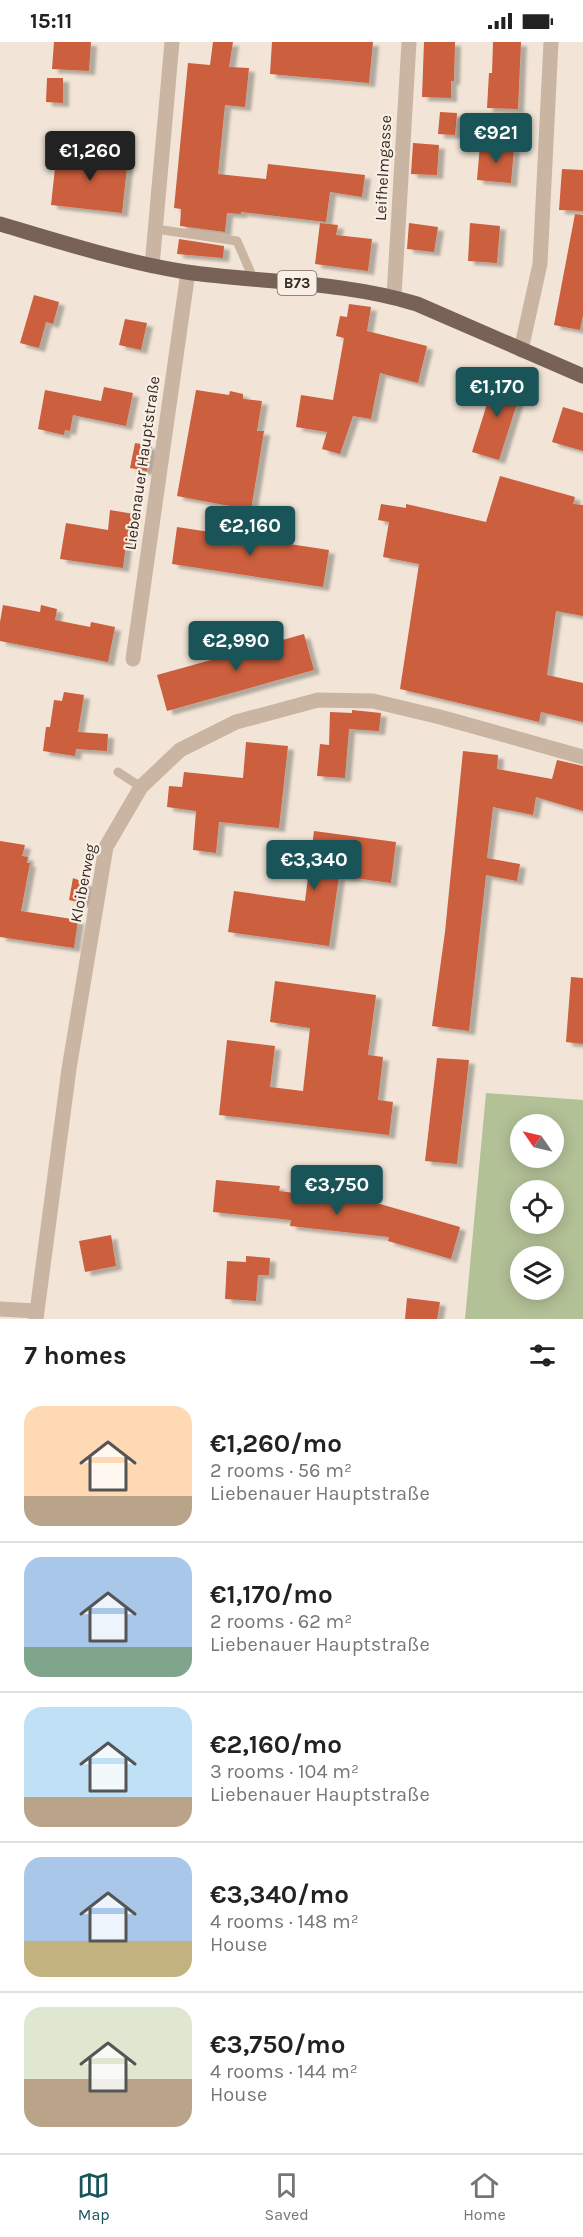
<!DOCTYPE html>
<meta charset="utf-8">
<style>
body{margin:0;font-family:Karla,sans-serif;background:#f6f6f6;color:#222;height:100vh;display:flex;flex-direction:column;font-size:22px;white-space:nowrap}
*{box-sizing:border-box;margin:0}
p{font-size:20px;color:#767676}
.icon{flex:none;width:33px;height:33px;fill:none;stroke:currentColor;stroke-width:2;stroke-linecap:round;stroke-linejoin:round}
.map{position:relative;height:1277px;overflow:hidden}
.details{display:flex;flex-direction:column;background:#fff;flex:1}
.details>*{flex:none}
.needle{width:39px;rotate:304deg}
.controls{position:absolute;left:510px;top:1072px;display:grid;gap:12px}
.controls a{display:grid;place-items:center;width:54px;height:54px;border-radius:50%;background:#fff;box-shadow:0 3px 15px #0003;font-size:30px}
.price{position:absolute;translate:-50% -51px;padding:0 14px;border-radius:6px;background:#195458;color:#fff;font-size:20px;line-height:39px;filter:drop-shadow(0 2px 3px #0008)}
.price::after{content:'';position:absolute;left:50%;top:36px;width:18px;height:14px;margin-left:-9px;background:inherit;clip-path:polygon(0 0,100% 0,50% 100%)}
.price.selected{background:#222;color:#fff}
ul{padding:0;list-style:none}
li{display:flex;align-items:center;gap:18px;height:150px;padding:0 24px}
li+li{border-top:2px solid #e0e0e0}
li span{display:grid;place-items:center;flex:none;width:168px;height:120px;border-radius:18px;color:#555}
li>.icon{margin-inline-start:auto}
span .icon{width:72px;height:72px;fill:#fffc;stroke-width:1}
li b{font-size:26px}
h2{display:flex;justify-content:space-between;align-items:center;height:72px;padding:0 24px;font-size:26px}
.status{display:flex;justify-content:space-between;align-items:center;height:42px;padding:0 30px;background:#fff;direction:ltr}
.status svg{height:16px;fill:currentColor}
.menu{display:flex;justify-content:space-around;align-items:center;height:84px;border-top:2px solid #e0e0e0;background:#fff;font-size:16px;color:#767676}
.menu a{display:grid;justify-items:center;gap:3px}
.menu .selected{color:#195458}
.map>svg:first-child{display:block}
.green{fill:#b3c197;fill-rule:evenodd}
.building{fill:#cc5e3c;filter:url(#shadow)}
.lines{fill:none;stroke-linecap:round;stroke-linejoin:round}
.service{stroke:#cab5a3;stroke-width:9}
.minor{stroke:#cab5a3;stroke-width:15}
.primary{stroke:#786156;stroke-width:15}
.labels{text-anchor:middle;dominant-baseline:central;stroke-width:4.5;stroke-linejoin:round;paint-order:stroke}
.shield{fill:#faefe4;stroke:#70655e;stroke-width:1.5}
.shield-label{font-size:15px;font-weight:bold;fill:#352a25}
.street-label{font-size:16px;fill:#352a25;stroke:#faefe4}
</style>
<div class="status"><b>15:11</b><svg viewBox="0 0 49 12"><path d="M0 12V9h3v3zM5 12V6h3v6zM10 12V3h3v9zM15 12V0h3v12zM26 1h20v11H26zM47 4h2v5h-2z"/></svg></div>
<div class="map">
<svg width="583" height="1277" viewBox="0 0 583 1277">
<defs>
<filter id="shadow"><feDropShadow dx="6" dy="4" stdDeviation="1.5" flood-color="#0004"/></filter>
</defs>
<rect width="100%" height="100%" fill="#f2e5d7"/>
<!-- green -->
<path class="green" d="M486 1051 583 1058V1277H465ZM520 1083H554V1116H520ZM520 1149H554V1182H520ZM520 1215H554V1248H520Z"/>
<!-- building -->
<g class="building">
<polygon points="54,0 91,0 89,29 52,27"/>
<polygon points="213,0 233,0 229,25 249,26 245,65 225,63 218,132 266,137 268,122 365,133 362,155 330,150 326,180 241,170 241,172 227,171 225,190 180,184 181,167 174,166 188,21 210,23"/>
<polygon points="272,0 373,0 369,41 270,32"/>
<polygon points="424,0 455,0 454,39 451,39 451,56 422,55"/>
<polygon points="493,0 521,0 518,67 487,66 489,31 492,31"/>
<polygon points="47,36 63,36 63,61 46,60"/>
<polygon points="440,70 457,71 455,93 438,92"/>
<polygon points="413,101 439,103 437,133 411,132"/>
<polygon points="480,103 514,106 511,141 477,138"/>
<polygon points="57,108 128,116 122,171 51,163"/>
<polygon points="562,127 583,128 583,169 559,168"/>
<polygon points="575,172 583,173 583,273 580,288 554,283"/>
<polygon points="320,181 338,183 336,193 372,197 368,229 315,222"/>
<polygon points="409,181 438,185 434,210 407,207"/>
<polygon points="470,181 500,184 497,221 468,219"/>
<polygon points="179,197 224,204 223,216 177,212"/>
<polygon points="34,253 59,260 53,282 46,280 39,306 20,301"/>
<polygon points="349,262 371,265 367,289 427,304 418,341 380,331 371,377 353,374 340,412 322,407 327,390 296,385 301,353 333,358 344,296 336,294 340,274 347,275"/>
<polygon points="125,277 147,281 141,308 119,303"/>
<polygon points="496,333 523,342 499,418 472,410"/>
<polygon points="104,345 133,351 126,384 73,373 70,389 65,388 64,393 38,387 45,348 101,359"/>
<polygon points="196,348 229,353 230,349 243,352 243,357 262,359 257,389 264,389 251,468 177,454"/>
<polygon points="563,365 583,371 583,409 552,400"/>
<polygon points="135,401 152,404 147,429 130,426"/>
<polygon points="500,434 575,455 573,462 583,463 583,574 556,569 547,633 583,641 583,680 541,670 539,680 400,647 419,522 383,515 389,480 378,478 381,462 406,466 406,462 486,480"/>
<polygon points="110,468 134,472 130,502 126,502 123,526 60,517 66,481 108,488"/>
<polygon points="177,485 329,508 323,545 172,522"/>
<polygon points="3,563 40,570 41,563 57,567 55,578 90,585 91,580 115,585 108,620 0,599 0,580"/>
<polygon points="304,592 314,628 167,669 157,633"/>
<polygon points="64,650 84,653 78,690 108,692 107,709 76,707 75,714 43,709 46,685 50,685 54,658 62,659"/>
<polygon points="352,668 381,671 379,689 349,687 345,736 317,734 320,702 329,703 330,670 352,671"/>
<polygon points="246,700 288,704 279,786 219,780 216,811 193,808 196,769 167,765 169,744 182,745 184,730 243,736"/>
<polygon points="463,709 498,713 497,727 552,737 557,718 583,724 583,769 536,755 533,773 493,765 487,816 520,822 517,839 486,833 469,989 432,984 445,890"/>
<polygon points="314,789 396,800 391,841 339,834 329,904 228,890 234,849 305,859"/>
<polygon points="0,799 25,803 22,814 28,815 27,821 30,821 21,869 78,878 74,906 0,895"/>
<polygon points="73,836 89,842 86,862 69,858"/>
<polygon points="571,935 583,936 583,1002 566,1000"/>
<polygon points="275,939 376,953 368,1013 383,1015 378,1058 393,1060 389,1093 219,1073 227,998 275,1004 270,1045 303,1049 310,986 270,980"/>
<polygon points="437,1016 469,1018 457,1122 425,1119"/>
<polygon points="216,1138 280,1144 279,1149 380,1162 460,1185 451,1217 388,1199 389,1195 290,1184 291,1178 213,1170"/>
<polygon points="111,1193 116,1224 85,1230 79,1199"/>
<polygon points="246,1214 270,1216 269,1233 258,1233 256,1259 225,1257 227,1219 246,1220"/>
<polygon points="407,1256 440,1260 437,1277 405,1277"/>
</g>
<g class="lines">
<!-- service -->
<g class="service">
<polyline points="156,187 237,199 253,236"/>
<polyline points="118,730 141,745"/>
</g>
<!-- minor -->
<g class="minor">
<polyline points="152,224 172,0"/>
<polyline points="394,254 409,0"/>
<polyline points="521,308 540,222 551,0"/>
<polyline points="133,617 188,230"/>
<polyline points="0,1267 36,1269"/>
<polyline points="36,1277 69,1027 106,805 141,745 180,708 236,680 318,658 373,659 440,675 583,715"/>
</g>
<!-- primary -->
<path class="primary" d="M0 182C61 200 123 220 186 230 263 241 343 239 417 262L583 334"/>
</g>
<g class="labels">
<!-- shield labels -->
<rect class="shield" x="277.5" y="229" width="39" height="24" rx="4.5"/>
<g class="shield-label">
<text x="297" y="241">B73</text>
</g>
<!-- street labels -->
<g class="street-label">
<text transform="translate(383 126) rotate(-87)">Leifhelmgasse</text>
<text transform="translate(142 421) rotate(-82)">Liebenauer Hauptstraße</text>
<text transform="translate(83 841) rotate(-79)">Kloiberweg</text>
</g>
</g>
</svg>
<div class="controls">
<a><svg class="needle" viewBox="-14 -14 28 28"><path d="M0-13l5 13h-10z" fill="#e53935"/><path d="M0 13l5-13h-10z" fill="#767676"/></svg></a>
<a><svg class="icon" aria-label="locate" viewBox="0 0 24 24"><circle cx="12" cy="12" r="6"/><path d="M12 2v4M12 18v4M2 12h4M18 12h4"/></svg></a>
<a><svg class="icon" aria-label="layers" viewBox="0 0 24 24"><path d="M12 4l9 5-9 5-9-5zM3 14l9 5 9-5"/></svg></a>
</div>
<b class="price" style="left:496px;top:122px">€921</b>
<b class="price selected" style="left:90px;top:140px">€1,260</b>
<b class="price" style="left:497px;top:376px">€1,170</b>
<b class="price" style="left:250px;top:515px">€2,160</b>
<b class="price" style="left:236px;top:630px">€2,990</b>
<b class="price" style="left:314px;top:849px">€3,340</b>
<b class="price" style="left:337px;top:1174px">€3,750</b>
</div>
<section class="details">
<h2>7 homes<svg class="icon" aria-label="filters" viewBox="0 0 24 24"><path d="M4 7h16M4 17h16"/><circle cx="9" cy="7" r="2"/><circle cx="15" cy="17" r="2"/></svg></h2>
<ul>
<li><span style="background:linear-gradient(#ffd9b3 75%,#b9a48a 0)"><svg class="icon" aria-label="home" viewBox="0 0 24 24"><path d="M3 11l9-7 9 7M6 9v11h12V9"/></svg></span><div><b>€1,260/mo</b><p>2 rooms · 56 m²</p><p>Liebenauer Hauptstraße</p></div></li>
<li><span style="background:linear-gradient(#a9c7e8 75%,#7fa58c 0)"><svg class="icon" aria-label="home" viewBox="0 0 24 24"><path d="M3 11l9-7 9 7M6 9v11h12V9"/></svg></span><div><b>€1,170/mo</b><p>2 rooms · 62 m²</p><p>Liebenauer Hauptstraße</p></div></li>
<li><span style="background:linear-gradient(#bfe0f5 75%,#b9a48a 0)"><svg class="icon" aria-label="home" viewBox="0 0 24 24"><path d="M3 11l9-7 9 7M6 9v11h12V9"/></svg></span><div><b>€2,160/mo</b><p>3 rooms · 104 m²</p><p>Liebenauer Hauptstraße</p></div></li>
<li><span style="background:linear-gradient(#a9c7e8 70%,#c2b280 0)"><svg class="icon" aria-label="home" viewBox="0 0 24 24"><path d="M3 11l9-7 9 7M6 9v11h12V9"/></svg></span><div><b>€3,340/mo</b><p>4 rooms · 148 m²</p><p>House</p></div></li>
<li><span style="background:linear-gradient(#dfe7d0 60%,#b9a48a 0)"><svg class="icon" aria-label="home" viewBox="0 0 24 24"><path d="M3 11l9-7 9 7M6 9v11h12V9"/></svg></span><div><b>€3,750/mo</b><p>4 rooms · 144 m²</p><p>House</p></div></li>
</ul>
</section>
<nav class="menu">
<a class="selected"><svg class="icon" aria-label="map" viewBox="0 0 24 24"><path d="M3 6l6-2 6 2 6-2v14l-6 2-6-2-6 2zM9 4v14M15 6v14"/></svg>Map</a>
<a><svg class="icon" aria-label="saved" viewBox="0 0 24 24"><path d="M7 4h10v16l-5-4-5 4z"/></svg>Saved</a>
<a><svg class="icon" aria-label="home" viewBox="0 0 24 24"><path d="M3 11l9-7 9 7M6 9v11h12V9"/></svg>Home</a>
</nav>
